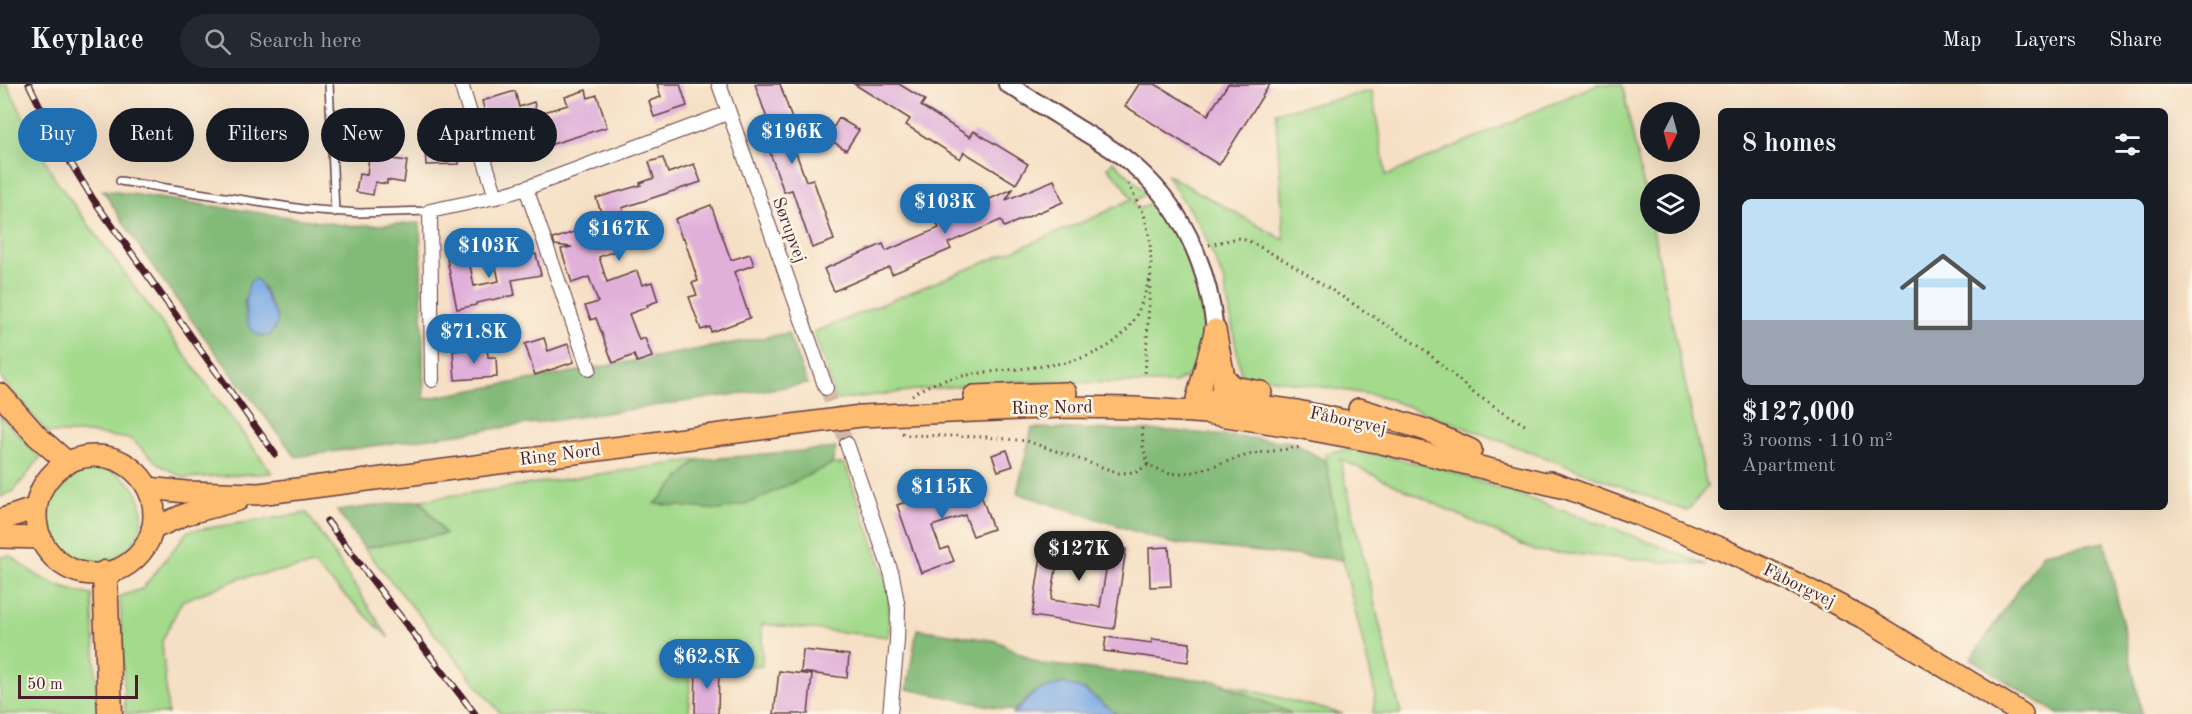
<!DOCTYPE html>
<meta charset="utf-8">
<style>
body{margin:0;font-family:"Old Standard TT",serif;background:#242831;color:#f1f3f6;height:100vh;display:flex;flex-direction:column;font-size:22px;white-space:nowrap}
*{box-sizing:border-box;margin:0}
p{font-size:20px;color:#9ea1a6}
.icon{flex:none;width:33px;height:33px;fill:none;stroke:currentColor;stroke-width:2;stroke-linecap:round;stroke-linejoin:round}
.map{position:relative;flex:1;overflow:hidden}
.side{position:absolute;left:1718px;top:24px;width:450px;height:402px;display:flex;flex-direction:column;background:#171b24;border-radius:9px;box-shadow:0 6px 24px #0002}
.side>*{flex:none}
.hud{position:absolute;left:18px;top:24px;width:570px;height:54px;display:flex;gap:12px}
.needle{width:39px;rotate:186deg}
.buttons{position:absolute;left:1640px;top:18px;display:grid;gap:12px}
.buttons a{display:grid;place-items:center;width:60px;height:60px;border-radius:50%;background:#171b24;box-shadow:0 6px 24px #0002;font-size:30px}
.scale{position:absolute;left:18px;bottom:15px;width:120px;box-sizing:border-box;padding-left:6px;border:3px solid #4a1f2b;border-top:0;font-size:16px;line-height:21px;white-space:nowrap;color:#4a1f2b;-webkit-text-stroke:4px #fcf5e5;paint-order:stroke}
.price{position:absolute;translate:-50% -51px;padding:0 14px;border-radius:21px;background:#1f6fb2;color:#fff;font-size:20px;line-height:39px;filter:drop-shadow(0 2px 3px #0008)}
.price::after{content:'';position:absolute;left:50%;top:36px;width:18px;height:14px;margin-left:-9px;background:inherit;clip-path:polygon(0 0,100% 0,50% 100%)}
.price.on{background:#222;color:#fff}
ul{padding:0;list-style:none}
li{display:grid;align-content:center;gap:12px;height:318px;padding:0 24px}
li+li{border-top:2px solid #363941}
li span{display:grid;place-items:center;height:186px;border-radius:9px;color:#555}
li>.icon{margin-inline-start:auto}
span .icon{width:108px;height:108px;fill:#fffc;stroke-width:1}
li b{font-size:26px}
h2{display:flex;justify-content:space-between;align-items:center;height:72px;padding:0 24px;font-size:26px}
.pill{padding:0 21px;border-radius:27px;background:#171b24;box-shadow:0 6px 24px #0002;font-size:21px;line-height:54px}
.pill.on{background:#1f6fb2;color:#fff}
header{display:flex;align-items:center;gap:36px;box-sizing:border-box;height:84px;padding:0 30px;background:#171b24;border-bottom:2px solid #363941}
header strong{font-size:28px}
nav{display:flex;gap:33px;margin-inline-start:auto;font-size:21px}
.search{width:420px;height:54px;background:#242831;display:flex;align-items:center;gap:15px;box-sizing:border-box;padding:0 21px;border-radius:33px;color:#9ea1a6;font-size:22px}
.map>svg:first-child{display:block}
.green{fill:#a3da8c;stroke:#767c5c;stroke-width:1.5}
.forest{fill:#82ba78;stroke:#666c52;stroke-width:1.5;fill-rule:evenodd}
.water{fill:#7aaae5;stroke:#626488;stroke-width:1.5}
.building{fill:#e0b0da;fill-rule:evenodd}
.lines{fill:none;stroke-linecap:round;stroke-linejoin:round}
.minor-tunnel{stroke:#d4b9a6;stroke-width:14;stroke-dasharray:14 7;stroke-linecap:butt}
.service-casing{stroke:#643c42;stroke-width:10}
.minor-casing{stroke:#643c42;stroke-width:16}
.tertiary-casing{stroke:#643c42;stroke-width:20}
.primary-casing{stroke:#643c42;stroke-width:24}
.motorway-casing{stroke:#643c42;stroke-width:27}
.path{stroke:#643c42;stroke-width:3;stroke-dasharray:1.5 4.5;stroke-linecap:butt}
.service{stroke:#fff;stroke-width:7}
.minor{stroke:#fff;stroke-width:14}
.tertiary{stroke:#fff;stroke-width:16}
.primary{stroke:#fdbc70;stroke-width:21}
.motorway{stroke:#fdbc70;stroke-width:24}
.rail-casing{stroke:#4a1f2b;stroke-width:7}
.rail{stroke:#fcf5e5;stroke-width:4.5;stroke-dasharray:14;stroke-linecap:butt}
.labels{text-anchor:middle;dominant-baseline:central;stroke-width:5;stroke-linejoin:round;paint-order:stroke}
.street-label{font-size:18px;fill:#4a1f2b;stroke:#fcf5e5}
</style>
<header>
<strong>Keyplace</strong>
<div class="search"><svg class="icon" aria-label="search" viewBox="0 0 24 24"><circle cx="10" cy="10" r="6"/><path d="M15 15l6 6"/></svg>Search here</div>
<nav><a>Map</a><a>Layers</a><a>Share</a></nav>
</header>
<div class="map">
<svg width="2192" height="630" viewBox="0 0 2192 630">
<rect width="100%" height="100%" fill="#fcf5e5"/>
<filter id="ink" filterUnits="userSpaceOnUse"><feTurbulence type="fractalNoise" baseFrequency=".0167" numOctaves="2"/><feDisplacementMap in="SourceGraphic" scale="12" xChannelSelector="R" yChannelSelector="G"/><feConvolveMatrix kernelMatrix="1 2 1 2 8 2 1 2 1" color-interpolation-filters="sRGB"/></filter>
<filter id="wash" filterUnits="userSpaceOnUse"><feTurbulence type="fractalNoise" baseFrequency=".008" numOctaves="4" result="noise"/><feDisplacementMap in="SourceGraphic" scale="24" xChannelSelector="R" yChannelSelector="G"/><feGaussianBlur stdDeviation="1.35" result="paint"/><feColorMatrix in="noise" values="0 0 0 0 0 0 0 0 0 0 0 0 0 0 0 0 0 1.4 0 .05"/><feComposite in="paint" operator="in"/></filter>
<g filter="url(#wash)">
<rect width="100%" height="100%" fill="#f6e0c5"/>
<!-- green -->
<g class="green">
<polygon points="0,0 7,0 55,95 272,389 184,394 160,381 131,355 89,349 48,349 0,293"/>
<polygon points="1598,0 1622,0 1707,403 1687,427 1380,312 1241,290 1224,197 1202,145 1166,90 1284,156 1276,28 1372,7 1386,92"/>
<path d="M1113 77 1147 109 1134 118 1138 126 1154 117C1182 155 1212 215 1203 264 1201 271 1198 279 1196 286H1192L1187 292 1175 299 1016 298 925 305 836 316 814 248 1095 133 1132 115 1123 100 1108 84Z"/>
<polygon points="0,331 40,374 14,407 0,413"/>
<polygon points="1350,365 1444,385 1615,445 1707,481 1535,467 1340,375 1401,630 1373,630 1375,609 1343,476 1325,369"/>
<polygon points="697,376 656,420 748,419 832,380 845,380 889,504 889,553 762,540 762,582 690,580 689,630 501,630 364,464 445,450 421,416"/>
<circle cx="95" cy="431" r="47"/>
<polygon points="307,429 389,554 314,481 241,494 182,517 162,557 168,630 125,630 120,512 142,505 188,447"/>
<path d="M11 472C37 494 58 505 92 511L98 630H0V473Z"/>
<polygon points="1215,597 1343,630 1293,630"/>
</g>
<!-- forest -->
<g class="forest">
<path d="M103 106 350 142 420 139 424 315 788 249 807 300 296 373C230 286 160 200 103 106ZM263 203 270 219 249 241 244 218Z"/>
<polygon points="1032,344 1174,347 1292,358 1326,377 1343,476 1171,459 1017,409"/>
<polygon points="836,364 832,380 752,418 720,426 655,420 697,376"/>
<polygon points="420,416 445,450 364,464 337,427"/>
<polygon points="2105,458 2142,630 2058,630 1971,575 2043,469"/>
<polygon points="917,545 997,557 1040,580 1215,597 1293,630 1117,630 1085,606 1036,607 1014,627 907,605"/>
</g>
<!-- water -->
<g class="water">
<path d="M254 195 258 196C262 203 265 210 269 218 277 234 283 235 269 252 241 255 243 215 250 198Z"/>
<polygon points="1064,599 1084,606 1117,630 1013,630 1036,607"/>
</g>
<g id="blocks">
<!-- building -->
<g class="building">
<polygon points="657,0 680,0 687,22 654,33 649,17 661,13"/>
<polygon points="755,0 780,0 794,41 787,43 806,97 813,95 834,156 812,164 792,106 784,108 763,49 771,46"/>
<polygon points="854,0 899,0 925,16 921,22 970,53 974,47 1028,80 1016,100 964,68 960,75 906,41 910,35"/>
<polygon points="1139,0 1155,0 1208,31 1228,0 1270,0 1219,81 1125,22"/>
<polygon points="586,6 588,14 597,11 607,43 543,63 536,40 504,48 499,28 486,31 482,17 515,7 519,23 534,18 537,30 568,21 565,13"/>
<polygon points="839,34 859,46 846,66 827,54"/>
<polygon points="446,46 447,64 459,64 459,80 426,81 424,47"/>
<polygon points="369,72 407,77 404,99 387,96 387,100 375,98 373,111 356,108 359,90 367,91"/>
<polygon points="663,74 668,89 694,80 701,98 622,124 630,145 612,151 617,166 599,173 607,198 637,187 642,201 652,198 658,217 647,221 648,223 629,230 639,256 645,254 652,273 637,278 634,271 613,279 596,234 591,236 585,222 598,218 589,193 572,199 561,165 572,163 555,161 553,155 605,138 596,114 641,101 640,99 654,94 649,78"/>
<polygon points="1054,96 1063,118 1004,143 1001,136 948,159 951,165 892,190 889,183 834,207 824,185 883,160 886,167 939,144 936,138 1013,105 1006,116"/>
<polygon points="711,121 731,176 750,170 754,181 734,188 750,234 711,248 710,243 701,246 689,213 697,211 692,199 698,197 684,154 682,155 675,135"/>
<polygon points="536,170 541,191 512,196 515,211 476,219 476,221 457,225 447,175 468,171 474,202 499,197 495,178"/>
<polygon points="544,254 548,267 568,260 574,278 535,291 525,260"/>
<polygon points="487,264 488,273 496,273 497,293 455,296 453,267"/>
<polygon points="1007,366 1013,382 998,387 992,371"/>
<polygon points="974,391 993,445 973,452 965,431 932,442 941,466 948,463 954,477 921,489 897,421 954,401 954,399"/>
<path d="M1044 452 1126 465 1114 545 1032 532ZM1057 479 1106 486 1100 523 1051 516Z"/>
<polygon points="1169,463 1171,502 1150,503 1149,464"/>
<polygon points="1106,553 1152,559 1152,555 1190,559 1188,578 1104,567"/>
<polygon points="803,566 849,571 847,594 801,588"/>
<polygon points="696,581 719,582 718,630 695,630"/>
<polygon points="779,587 812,591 808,630 774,630"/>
</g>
</g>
</g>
<g filter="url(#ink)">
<use href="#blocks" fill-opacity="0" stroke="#643c42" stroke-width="1.5"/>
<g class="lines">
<!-- minor-tunnel -->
<polyline class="minor-tunnel" points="826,304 847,360"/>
<defs>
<g id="service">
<polyline points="329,0 335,128"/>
<polyline points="120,97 303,125 359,129 430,127"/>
</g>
<g id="minor">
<polyline points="461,0 496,113"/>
<polyline points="719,0 826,304"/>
<polyline points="526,104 589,285"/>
<polyline points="432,296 430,127 496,113 526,104 728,29"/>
<polyline points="847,360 892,491 898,524 897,557 890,630"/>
</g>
<path id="tertiary" d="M1007 0C1032 15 1057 31 1081 46 1097 56 1113 65 1127 76 1181 119 1208 180 1215 246"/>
<g id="primary">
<polyline points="1215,246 1224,293 1222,308"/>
<polyline points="1224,293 1233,303 1261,308"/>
<polyline points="0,310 37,352 68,379"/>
<polyline points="974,312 1066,309"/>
<polyline points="1208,315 1297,327 1375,343"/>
<polyline points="1359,325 1426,346 1471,366"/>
<polyline points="1206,328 1198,322 1197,315 1214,252"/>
<circle cx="95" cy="431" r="59"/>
<polyline points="1550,398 1637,430 1722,465 1795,499 1868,536 2022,630"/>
<polyline points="148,404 186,408 259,410 861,332 1062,323 1135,324 1207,329 1297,343 1382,359 1561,403"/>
<polyline points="0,436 36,424"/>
<polyline points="152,445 186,430 238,416"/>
<polyline points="0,453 41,454"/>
</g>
<polyline id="motorway" points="105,489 110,630"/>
</defs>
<!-- service casing -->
<use href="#service" class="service-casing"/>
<!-- minor casing -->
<use href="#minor" class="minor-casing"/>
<!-- tertiary casing -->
<use href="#tertiary" class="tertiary-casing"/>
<!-- primary casing -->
<use href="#primary" class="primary-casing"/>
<!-- motorway casing -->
<use href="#motorway" class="motorway-casing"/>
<!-- path -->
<g class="path">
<polyline points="1128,100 1144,130 1150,155 1151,183 1145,292"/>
<polyline points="1209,161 1238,154 1249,157 1291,180 1422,264 1475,310 1528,343"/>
<path d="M912 311C972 269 1091 305 1133 237 1141 224 1145 208 1150 194"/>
<polyline points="1142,344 1143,362 1148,381"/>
<polyline points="902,349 907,351 986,353 1027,357 1119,389 1136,388 1148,381 1170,390 1194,388 1251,370 1302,363"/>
</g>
<!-- service -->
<use href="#service" class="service"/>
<!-- minor -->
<use href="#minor" class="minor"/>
<!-- tertiary -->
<use href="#tertiary" class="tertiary"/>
<!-- primary -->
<use href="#primary" class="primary"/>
<!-- motorway -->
<use href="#motorway" class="motorway"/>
<defs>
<g id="rail">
<polyline points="29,0 55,53 93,115 275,370"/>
<polyline points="327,437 475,630"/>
</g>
</defs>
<!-- rail casing -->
<use href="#rail" class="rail-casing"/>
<!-- rail -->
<use href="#rail" class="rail"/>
</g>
</g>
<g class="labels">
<!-- street labels -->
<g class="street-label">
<text transform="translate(789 146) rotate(70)">Sørupvej</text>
<text transform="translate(1052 324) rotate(-1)">Ring Nord</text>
<text transform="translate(1348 337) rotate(12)">Fåborgvej</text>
<text transform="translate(560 371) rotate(-7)">Ring Nord</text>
<text transform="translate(1799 502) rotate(26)">Fåborgvej</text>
</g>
</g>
</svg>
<div class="buttons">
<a><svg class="needle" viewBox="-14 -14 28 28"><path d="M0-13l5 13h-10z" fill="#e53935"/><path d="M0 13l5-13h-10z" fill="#9ea1a6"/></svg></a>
<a><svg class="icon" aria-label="layers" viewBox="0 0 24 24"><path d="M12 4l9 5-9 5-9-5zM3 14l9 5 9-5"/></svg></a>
</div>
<div class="scale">50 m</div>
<b class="price" style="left:792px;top:81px">$196K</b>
<b class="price" style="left:945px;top:151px">$103K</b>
<b class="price" style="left:619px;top:178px">$167K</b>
<b class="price" style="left:489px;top:195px">$103K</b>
<b class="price" style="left:474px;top:281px">$71.8K</b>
<b class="price" style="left:942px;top:436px">$115K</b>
<b class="price on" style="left:1079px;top:498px">$127K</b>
<b class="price" style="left:707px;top:606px">$62.8K</b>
<div class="hud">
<a class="pill on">Buy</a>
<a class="pill">Rent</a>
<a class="pill">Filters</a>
<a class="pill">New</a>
<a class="pill">Apartment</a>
</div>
<section class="side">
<h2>8 homes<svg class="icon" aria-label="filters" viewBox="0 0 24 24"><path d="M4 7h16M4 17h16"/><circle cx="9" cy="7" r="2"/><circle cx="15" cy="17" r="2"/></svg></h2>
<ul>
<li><span style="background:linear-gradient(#bfe0f5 65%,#9aa5b1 0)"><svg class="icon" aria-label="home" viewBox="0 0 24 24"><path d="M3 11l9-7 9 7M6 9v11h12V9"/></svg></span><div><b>$127,000</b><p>3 rooms · 110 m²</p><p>Apartment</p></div></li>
</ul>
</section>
</div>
